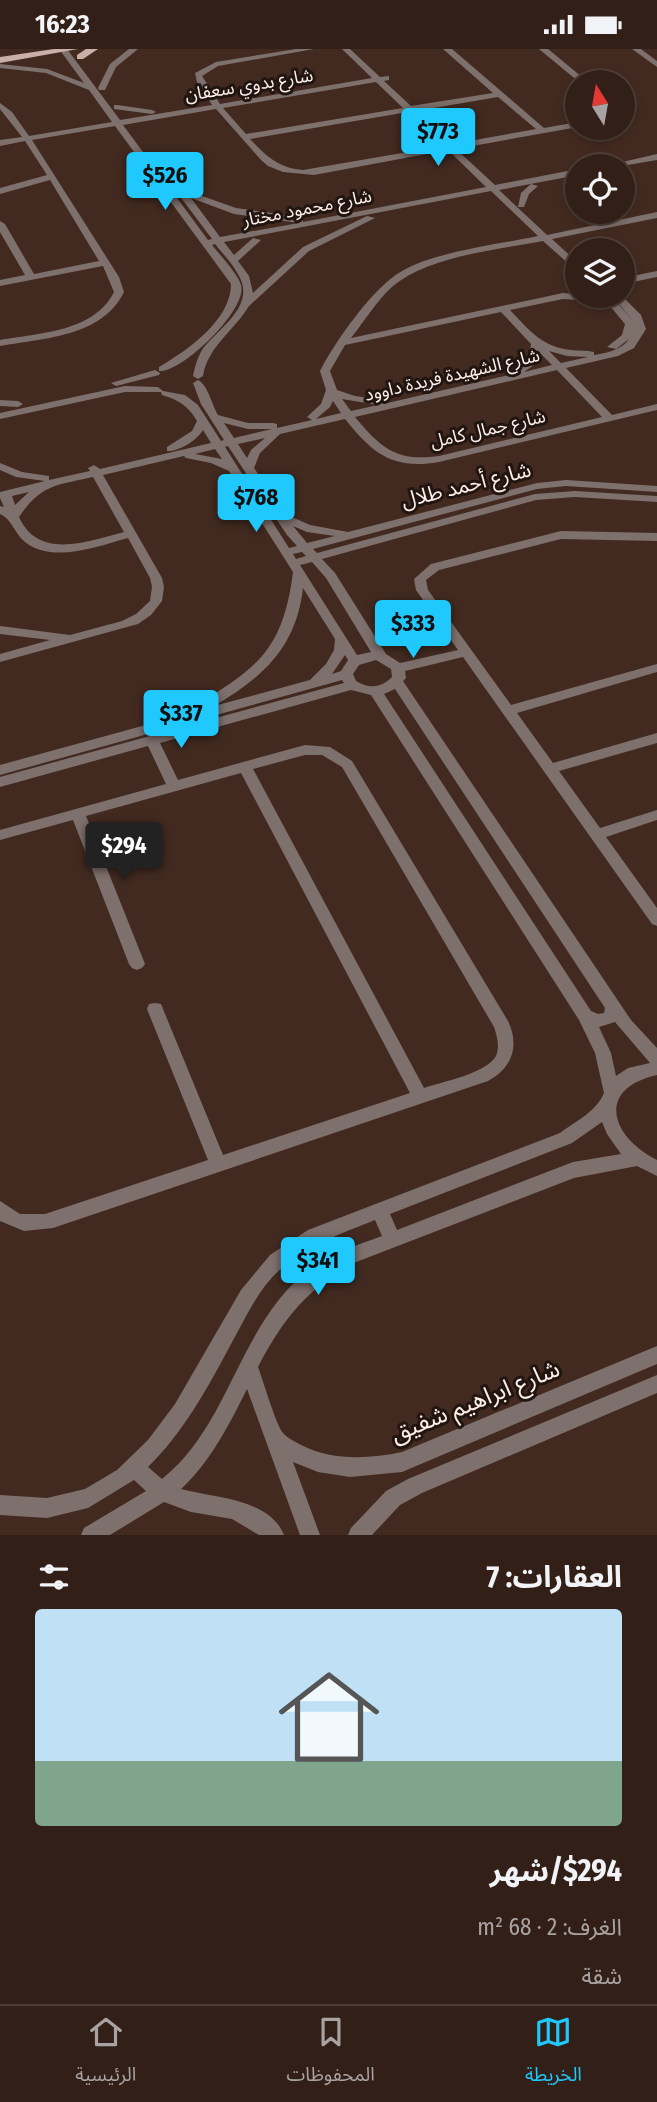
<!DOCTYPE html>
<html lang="ar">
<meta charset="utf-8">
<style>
body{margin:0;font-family:"Fira Sans Condensed","Noto Sans Arabic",sans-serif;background:#3a2821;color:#f1f3f6;direction:rtl;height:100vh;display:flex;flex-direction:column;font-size:26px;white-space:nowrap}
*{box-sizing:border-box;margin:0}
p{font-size:23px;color:#a8a3a2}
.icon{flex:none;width:38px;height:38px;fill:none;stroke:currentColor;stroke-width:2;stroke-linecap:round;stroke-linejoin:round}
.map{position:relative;height:1486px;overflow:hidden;direction:ltr}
.side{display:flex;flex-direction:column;background:#322018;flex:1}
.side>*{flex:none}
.needle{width:46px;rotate:349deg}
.controls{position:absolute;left:565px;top:21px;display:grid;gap:14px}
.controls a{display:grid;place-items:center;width:70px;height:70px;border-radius:50%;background:#322018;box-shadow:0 4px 10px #0003,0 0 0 2px #4d3e37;font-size:35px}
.price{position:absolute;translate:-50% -60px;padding:0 16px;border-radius:7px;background:#20c9fd;color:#111;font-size:23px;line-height:46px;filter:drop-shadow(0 2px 4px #0008)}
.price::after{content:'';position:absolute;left:50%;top:42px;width:21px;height:16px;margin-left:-10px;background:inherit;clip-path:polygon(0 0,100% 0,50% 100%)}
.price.on{background:#222;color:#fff}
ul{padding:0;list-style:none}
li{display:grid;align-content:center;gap:14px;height:371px;padding:0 35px}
li span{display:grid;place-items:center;height:217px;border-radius:7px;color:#555}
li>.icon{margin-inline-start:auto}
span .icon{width:126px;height:126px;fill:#fffc;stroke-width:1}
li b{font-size:30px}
h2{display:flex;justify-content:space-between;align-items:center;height:84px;padding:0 35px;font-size:30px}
.status{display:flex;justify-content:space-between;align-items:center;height:49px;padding:0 35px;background:#322018;direction:ltr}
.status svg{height:19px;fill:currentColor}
.tabs{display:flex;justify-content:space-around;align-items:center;height:98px;border-top:2px solid #4d3e37;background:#322018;font-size:19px;color:#a8a3a2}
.tabs a{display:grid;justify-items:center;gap:4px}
.tabs .on{color:#20c9fd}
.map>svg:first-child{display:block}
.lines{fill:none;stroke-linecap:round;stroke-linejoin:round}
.minor{fill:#7e706d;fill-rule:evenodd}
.major{fill:#cbafa9;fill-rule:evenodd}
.labels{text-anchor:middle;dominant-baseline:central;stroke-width:6;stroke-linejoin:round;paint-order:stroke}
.far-street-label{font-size:18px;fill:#ffefe8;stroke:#201511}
.street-label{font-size:21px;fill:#ffefe8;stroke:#201511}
.near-street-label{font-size:24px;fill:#ffefe8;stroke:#201511}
</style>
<div class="status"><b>16:23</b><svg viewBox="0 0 49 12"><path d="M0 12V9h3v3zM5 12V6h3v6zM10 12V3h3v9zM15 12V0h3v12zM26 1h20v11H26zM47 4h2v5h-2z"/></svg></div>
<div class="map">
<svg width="657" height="1486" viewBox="0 0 657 1486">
<rect width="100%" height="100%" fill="#422a20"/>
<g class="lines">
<!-- minor -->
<g class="minor">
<path d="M59 0H67L120 71 212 56 197 33 195 24 216 13 296 0H314L218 17 202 27 220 55 372 29 342 0H350L380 28 389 27V31L384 32 411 57 493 44 443 0H452L544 79 578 73V78L456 100 495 136 578 120V126L499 141 547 186 657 163V169L552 190 578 214V223L543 192C497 201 428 207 392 238 377 251 364 273 351 289L563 244 602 248 601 247H611L618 254 612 247H622L641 266 646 280 634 299 618 307 566 319 612 366 657 355V361L439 413C393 421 373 405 345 370L280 385 260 404 254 419 285 465 310 476 348 483 537 434 566 431 657 437V443L566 437 537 440 313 500 317 504 535 445 575 442 657 447V453L575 448 536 451 322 510 335 524 386 605 400 614 458 601 416 541 414 530 431 515 561 482 657 484V492L561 490 439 521 426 531 428 541 511 656 657 615V623L517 664 553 714 657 684V694L559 722 600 779 657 761V771L606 788 657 859V877L652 875 463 608 405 622 406 629 403 632 631 971 657 999V1026C595 1040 611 1088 657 1111V1127L637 1117 574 1129 351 1215C305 1243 283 1270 258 1318 263 1331 276 1376 283 1384 287 1389 296 1393 301 1396 333 1412 368 1410 402 1403L657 1297V1315L402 1423 350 1428 318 1423 293 1413 320 1486H300L247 1340C229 1376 211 1412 181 1440 214 1449 269 1449 284 1486H259L232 1470 191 1463 164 1453 110 1486H81L84 1479 146 1442 134 1431 88 1459 47 1469 0 1466V1446L47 1449 85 1440 117 1421 148 1391 175 1355 241 1241 270 1206 308 1181 560 1084C576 1072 596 1063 604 1044L595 1004 579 971 371 646 351 641 160 694 178 731 305 696 330 698 352 712 508 972C520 997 512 1019 488 1032L53 1179 24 1182 0 1172V1152L20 1165H45L208 1111 147 960 149 955 155 954 161 955 163 960 223 1106 410 1044 241 724 86 767 145 915 142 919 137 921 132 919 129 915 73 771 0 791V781L166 735 148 697 0 738V728L344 634 342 631 0 726V716L193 663V658C258 619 283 601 293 523L229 422 211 414 186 409 184 407 103 426 162 529 164 538 162 552 151 566 138 575 0 613V605L50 591 0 585V577L70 586 122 572 136 565 150 552 152 538 150 529 128 489C98 497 53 515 25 493 14 484 12 470 0 465V457L4 458 0 449V443L45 432 16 428 0 421V414L22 423 49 427V431L90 422 88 419 94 416 100 420 211 394 203 381C197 391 179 403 167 402V398L192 382 197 372C188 357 179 351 162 346L161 343H125L0 370V364L125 337 158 338 163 342 185 346 198 356 221 392 224 391 201 355 193 334 198 331C208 336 212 356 218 366L248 374H273L277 375V379L312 371 307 368 321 355 326 341 320 322C334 294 374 237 402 222 434 203 500 195 538 187L491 142 224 193 234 206 253 189 261 191 238 212 249 227 253 244 303 198 367 167 375 169 309 202 249 257C234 282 208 297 203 327L198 330 193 327C195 317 197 310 202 301 218 279 256 258 239 227 233 215 223 205 215 195L212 196C219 205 238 225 241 236 248 260 182 324 159 322V318C188 301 231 271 231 235L115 77 32 91 119 228 124 243C102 288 44 289 0 297V291C39 284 94 283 114 243L103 217 0 237V231L25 226 0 183V172L5 175 34 225 99 212 50 131 0 145V139L47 126 25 92 0 97V91L22 88 0 60V54L12 63 29 87 112 73 89 41 46 24 0 19V15L47 20 84 34ZM376 33 403 59 246 85 223 59ZM498 48 536 80 452 95 416 62ZM216 60 261 111 268 117 283 123 314 126 448 101 486 138 303 173V169L300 168 236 159 185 141 164 114H158V118L212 190 208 191 123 76ZM408 63 443 97 303 121C279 119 266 107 250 90ZM191 149 234 165 299 174 220 188ZM563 250 593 252 610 257 625 275 622 286 607 298 616 300 629 290C622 301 606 304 594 306V303C586 301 578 302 571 301 542 298 529 281 510 261ZM619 255 634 273 620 257ZM501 263 531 295 529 309 514 321 518 324 383 355V351L355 347 337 341 330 322 345 296ZM549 302 567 307 588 308 561 314ZM541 305 552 316 524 323 534 316ZM557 321 602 368 439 407C396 413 381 399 355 368ZM342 350 378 356 351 362ZM333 352 341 364 316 370 330 358ZM224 374 248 380H272L234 389ZM265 389 251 401 247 409 238 395ZM228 397 287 486 297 497 289 499 225 398ZM215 400 222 410 195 405ZM93 428 124 483C88 492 39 512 19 468 41 435 58 436 93 428ZM29 443 15 456 12 447ZM293 477 307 483 335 487 307 494ZM302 503 306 507 296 510 293 505ZM312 513 326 529 371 603 357 606 300 516ZM303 539 335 590 334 601 326 615 310 631 214 657C263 628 296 599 303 539ZM345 606 348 611 341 622 332 625ZM376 611 391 620 392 628C381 639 369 640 356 632L353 625 359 616ZM395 640 605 959 604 964 598 965 591 962 384 645ZM305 706H322L342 718 494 978C497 987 500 998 496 1007 487 1024 442 1033 424 1039L253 720ZM615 973 650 1014 628 1019 616 1027 611 1004 599 978ZM602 1073 607 1085 621 1105 573 1113 397 1181 390 1165 572 1094ZM375 1171 382 1187C357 1196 331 1205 309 1221 239 1274 231 1375 162 1430L148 1418C183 1384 207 1340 230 1297 245 1270 259 1237 284 1217 310 1195 343 1184 375 1171Z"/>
<polygon points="129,0 138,0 116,18 105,41 99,41 98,39 110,15"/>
<polygon points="539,0 548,0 588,33 579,33"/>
<polygon points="632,0 641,0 657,12 657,18"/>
<polygon points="117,56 152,61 156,63 152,65 114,60 114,56"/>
<polygon points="657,105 657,111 622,117 605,117"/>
<polygon points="531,135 538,137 529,145 524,158 518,158 521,144"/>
<polygon points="657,222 657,228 623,235 623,229"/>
<polygon points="155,321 160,324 159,326 116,337 111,334"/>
<polygon points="0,351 18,352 23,355 18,358 0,357"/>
<polygon points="657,1326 657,1344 422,1444 400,1456 372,1486 348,1486 351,1479 386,1442 408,1430"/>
</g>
<!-- major -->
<g class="major">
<polygon points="54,0 78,0 0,14 0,8"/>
<polygon points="86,0 98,0 83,10 77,10 77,6"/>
</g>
</g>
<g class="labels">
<!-- far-street labels -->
<g class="far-street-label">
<text transform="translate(249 36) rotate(-9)">شارع بدوي سعفان</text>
<text transform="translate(307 159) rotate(-11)">شارع محمود مختار</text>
<text transform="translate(452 326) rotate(-13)">شارع الشهيدة فريدة داوود</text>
<text transform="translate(488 380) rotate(-13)">شارع جمال كامل</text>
</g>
<!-- street labels -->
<g class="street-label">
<text transform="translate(466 436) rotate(-14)">شارع أحمد طلال</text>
</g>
<!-- near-street labels -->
<g class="near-street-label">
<text transform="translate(475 1352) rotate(-22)">شارع ابراهيم شفيق</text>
</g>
</g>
</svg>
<div class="controls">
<a><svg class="needle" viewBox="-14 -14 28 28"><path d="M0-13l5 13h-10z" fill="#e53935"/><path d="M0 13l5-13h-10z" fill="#a8a3a2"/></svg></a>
<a><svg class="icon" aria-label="locate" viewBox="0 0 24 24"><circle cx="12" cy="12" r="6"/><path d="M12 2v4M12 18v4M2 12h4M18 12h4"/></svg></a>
<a><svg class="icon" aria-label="layers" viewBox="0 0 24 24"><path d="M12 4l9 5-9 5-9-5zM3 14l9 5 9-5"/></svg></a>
</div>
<b class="price" style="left:438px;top:119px">$773</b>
<b class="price" style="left:165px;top:163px">$526</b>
<b class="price" style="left:256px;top:485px">$768</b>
<b class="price" style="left:413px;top:611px">$333</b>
<b class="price" style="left:181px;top:701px">$337</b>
<b class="price on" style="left:124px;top:833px">$294</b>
<b class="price" style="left:318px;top:1248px">$341</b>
</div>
<section class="side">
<h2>العقارات: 7<svg class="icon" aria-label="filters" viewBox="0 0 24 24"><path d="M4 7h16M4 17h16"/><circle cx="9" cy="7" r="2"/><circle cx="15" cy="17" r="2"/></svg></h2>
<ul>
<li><span style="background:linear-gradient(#bfe0f5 70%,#7fa58c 0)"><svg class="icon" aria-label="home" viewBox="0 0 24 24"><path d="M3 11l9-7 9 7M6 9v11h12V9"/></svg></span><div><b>$294/شهر</b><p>الغرف: 2 · 68 m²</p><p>شقة</p></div></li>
</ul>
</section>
<nav class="tabs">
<a class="on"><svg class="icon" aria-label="map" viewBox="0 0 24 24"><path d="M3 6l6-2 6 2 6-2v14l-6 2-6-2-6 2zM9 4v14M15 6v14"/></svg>الخريطة</a>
<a><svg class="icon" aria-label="saved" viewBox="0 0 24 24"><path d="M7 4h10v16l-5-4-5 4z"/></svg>المحفوظات</a>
<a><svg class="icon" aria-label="home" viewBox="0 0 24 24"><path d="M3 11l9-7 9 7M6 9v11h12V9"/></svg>الرئيسية</a>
</nav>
